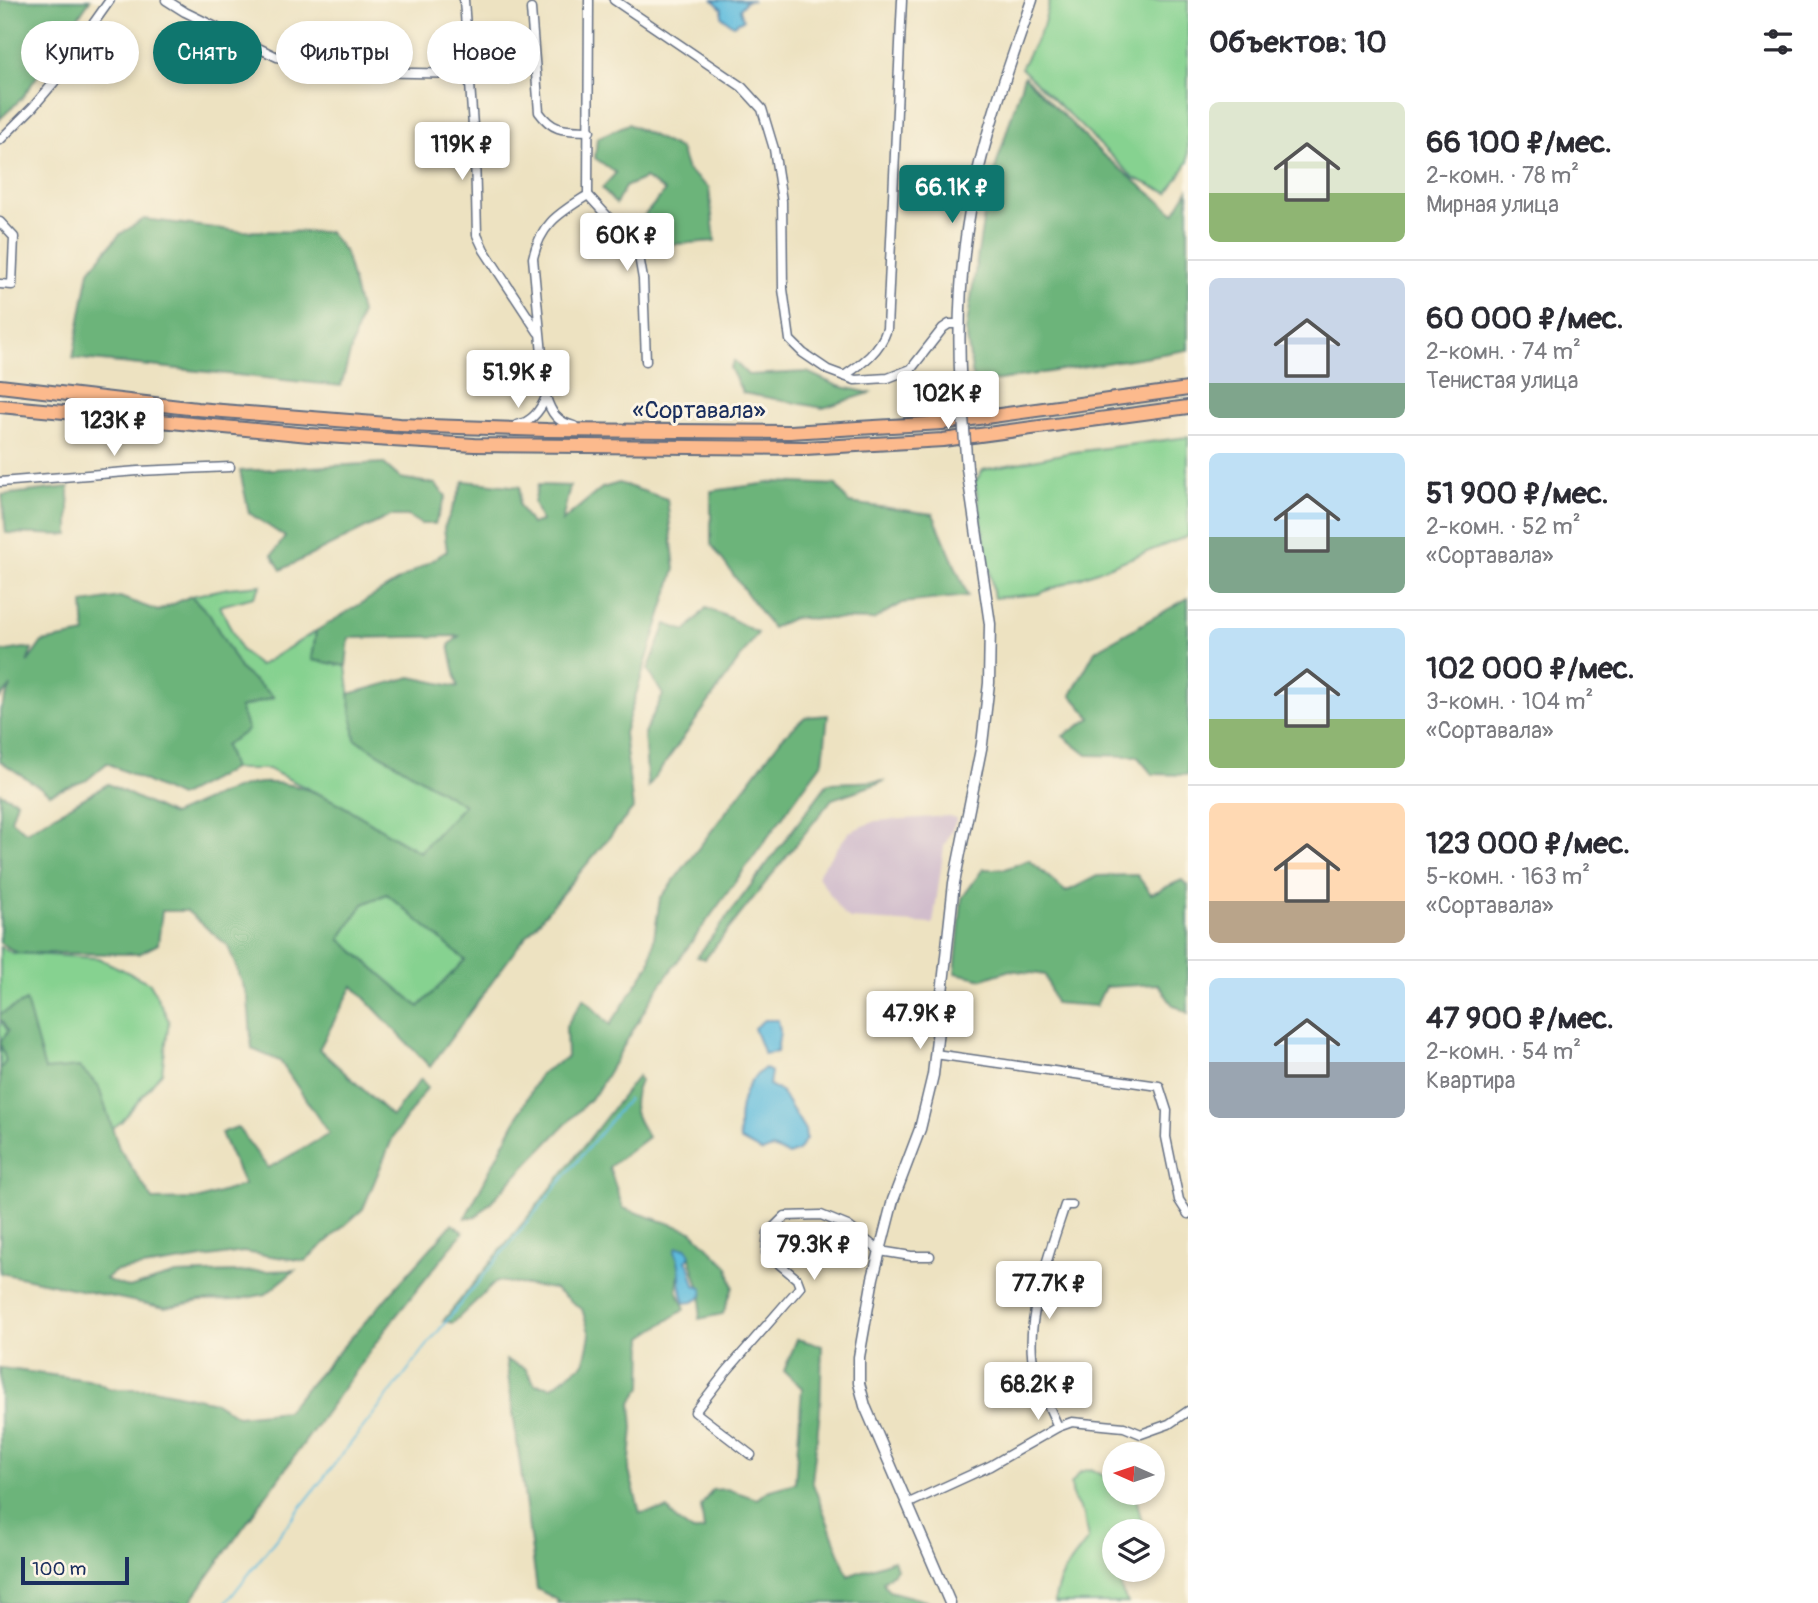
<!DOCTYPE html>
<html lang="ru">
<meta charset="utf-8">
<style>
body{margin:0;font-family:Pangolin,sans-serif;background:#f7f7f7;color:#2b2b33;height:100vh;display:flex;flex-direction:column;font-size:26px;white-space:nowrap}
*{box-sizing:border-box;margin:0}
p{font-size:23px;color:#7c7c81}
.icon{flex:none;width:38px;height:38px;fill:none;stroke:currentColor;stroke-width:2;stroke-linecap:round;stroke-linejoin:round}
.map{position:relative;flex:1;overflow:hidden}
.side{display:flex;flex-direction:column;background:#fff;width:630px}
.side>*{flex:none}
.guide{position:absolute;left:21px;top:21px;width:665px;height:63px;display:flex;gap:14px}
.needle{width:46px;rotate:273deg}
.controls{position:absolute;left:1102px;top:1442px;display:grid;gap:14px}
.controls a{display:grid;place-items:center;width:63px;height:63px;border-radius:50%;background:#fff;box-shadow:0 4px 10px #0003;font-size:35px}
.scale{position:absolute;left:21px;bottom:18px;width:108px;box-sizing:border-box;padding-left:7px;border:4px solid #1b2f5e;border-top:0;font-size:19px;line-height:24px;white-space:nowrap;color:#1b2f5e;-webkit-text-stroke:5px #fcf5e5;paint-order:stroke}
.price{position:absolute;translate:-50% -60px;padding:0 16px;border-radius:7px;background:#fff;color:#222;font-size:23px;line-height:46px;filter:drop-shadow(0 2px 4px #0008)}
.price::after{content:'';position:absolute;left:50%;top:42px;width:21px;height:16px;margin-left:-10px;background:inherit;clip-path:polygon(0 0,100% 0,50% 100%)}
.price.selected{background:#0f766e;color:#fff}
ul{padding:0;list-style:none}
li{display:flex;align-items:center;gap:21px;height:175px;padding:0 21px}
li+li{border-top:2px solid #e1e1e2}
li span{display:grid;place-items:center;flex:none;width:196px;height:140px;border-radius:10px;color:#555}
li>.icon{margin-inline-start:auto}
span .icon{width:84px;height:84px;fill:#fffc;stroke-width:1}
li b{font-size:30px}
h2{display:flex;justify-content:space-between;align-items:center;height:84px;padding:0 21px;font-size:30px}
.pill{padding:0 24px;border-radius:32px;background:#fff;box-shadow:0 4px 10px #0003;font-size:24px;line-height:63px}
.pill.selected{background:#0f766e;color:#fff}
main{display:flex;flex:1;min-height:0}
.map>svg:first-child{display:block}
.industrial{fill:#d1bdcc}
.green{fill:#86d290;stroke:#508077;stroke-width:2}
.forest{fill:#6cb47a;stroke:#44726c;stroke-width:2;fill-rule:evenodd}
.water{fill:#5fbcdd;stroke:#3d769e;stroke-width:2}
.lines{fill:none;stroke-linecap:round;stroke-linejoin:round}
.stream{stroke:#5fbcdd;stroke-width:2}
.minor-casing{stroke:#646e81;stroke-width:11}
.tertiary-casing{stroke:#646e81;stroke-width:13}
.trunk-casing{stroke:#646e81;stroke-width:16}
.minor{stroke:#fff;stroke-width:8}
.tertiary{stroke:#fff;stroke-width:10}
.trunk{stroke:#fcba8d;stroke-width:12}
.tertiary-bridge-casing{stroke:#646e81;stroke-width:13;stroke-linecap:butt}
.tertiary-bridge{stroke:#fff;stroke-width:10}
.labels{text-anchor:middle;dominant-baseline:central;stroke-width:6;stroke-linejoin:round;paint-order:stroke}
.street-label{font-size:24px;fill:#1b2f5e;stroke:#fcf5e5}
</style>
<main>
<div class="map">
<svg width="1188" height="1603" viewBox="0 0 1188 1603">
<rect width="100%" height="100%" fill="#fcf5e5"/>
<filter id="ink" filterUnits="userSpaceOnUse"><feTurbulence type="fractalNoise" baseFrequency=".0143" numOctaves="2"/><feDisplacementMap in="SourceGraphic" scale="14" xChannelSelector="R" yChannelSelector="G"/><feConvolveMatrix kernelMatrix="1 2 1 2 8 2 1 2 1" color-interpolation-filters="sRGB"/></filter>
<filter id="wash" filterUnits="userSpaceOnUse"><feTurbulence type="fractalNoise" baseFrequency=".00686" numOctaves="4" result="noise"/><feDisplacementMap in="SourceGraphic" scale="28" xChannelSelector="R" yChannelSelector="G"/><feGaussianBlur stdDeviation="1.57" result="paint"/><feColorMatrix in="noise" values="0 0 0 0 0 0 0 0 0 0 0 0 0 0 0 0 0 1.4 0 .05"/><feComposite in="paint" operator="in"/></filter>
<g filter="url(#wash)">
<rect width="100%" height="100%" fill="#ede2c1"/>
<!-- industrial -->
<polygon class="industrial" points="948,816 957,818 944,847 933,924 850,919 843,914 817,875 849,832 875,821"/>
<!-- green -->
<g class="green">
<polygon points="1050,0 1188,0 1188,162 1168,193 1134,178 1021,68 1043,27"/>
<polygon points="1188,437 1188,536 1038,594 994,598 975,482 983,470 1067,453"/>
<polygon points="261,585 254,597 220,606 241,650 259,666 316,631 312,660 346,666 355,739 464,805 420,852 321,795 268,769 233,769 225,745 240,708 273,697 241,670 209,614 191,596 228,588"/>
<polygon points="387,894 466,960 419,1007 340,939 363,904"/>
<polygon points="0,947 13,953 98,958 150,983 169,1021 162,1072 121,1122 101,1136 0,1262"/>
<path d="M1091 1469 1104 1476 1114 1494 1135 1493 1143 1528 1140 1531H1115V1570H1117L1122 1592 1128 1603H1055C1055 1578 1074 1558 1088 1540L1084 1516 1073 1498 1071 1484 1080 1472Z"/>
</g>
<!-- forest -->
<g class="forest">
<polygon points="0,0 90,0 22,98 0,119"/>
<polygon points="1024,76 1102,154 1174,213 1188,190 1188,350 974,384 966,331 987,195"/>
<polygon points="628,124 680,149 687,170 709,188 715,241 650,246 633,229 665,191 645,178 625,187 616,204 602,188 616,173 595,158 597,138"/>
<polygon points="144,219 238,231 329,232 345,252 361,313 341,386 73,358 89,271 119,235"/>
<polygon points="734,361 748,375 807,372 838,386 870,393 823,408 743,393 730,368"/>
<polygon points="383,463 400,478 435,484 446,496 435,524 421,524 408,516 390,516 281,570 272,555 285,537 249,513 240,471"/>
<path d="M464 481 520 487 519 505 531 524 541 521 534 502 538 485 570 486 562 521 602 488 619 483 667 499 675 569 624 733 633 809 519 945 430 1067 353 986 319 1049 392 1116 421 1079 427 1088 393 1137 363 1209 305 1261 243 1252 116 1271 105 1279 129 1288 176 1274 295 1270 266 1294 236 1300 200 1301 165 1308 0 1273V1069L6 1061 0 1043 8 1031 0 1019V1014L26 1001 45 1070 79 1067 98 1085 119 1148 153 1200 200 1199 244 1185 221 1133 237 1127 268 1168 329 1134 280 1061 252 1049 248 998 228 946 187 911H162L158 944 139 954 18 953 0 943V793L17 801 11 820 26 832 108 784 172 815C194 806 232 787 253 784 315 774 369 826 420 852L464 805 355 739 349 694 411 677 458 687 449 645 459 636 349 638 346 666 312 660 316 631 447 551 444 528ZM387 894 465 960 419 1007 340 939 363 904Z"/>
<polygon points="776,482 836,485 849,503 933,514 968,596 902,603 873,620 793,618 772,628 711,544 711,491"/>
<polygon points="69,487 69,535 6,533 2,495"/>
<polygon points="191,596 209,614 241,670 274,697 240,708 248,730 225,745 233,769 179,797 107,763 87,780 50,794 0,761 0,710 11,686 0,698 0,652 24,648 32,649 27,663 42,642 85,634 83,603 120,597 158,611"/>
<polygon points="1188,598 1188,775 1152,774 1137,756 1087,755 1063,736 1091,718 1071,695 1095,651"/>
<polygon points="706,608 728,617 758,633 648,787 644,733 663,695 648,670 666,624 686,631"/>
<polygon points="828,715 823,761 656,991 596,1093 477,1216 465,1218 540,1074 567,1057 566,1026 584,998 610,1025 650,964 660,899 782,738 805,717"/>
<polygon points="885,781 832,799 705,959 697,957 828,783"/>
<polygon points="1029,860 1066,892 1097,876 1137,875 1151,894 1182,880 1188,886 1188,1013 1172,1004 1158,984 1105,987 1096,1006 1055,1003 1045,975 1010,970 983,979 955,973 962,898 983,869 1005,869"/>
<path d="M638 1076 640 1081C629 1106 634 1116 648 1137L609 1167 623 1208 692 1231 728 1267 733 1287 723 1314 699 1319 702 1296 687 1248 677 1247 675 1251 680 1265 677 1290 685 1309 643 1337 642 1387 631 1402 633 1428 629 1471 640 1513 668 1509 676 1520 693 1532 704 1530 701 1506 712 1490 727 1489 757 1499 767 1491 795 1483 802 1388 784 1371 797 1339 822 1346 820 1410 812 1481 848 1576 894 1560 897 1569 883 1582 889 1591 933 1603H557L558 1600 537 1589 506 1360 525 1368 535 1384 552 1387 584 1363 590 1335 582 1309 554 1289 497 1281 453 1323 443 1321 545 1196Z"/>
<polygon points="452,1224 463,1232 388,1326 189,1603 0,1603 0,1368 95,1381 110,1389 154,1389 215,1402 237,1416 286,1411"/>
</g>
<!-- water -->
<g class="water">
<polygon points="713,0 754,0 746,1 740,9 743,20 733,25 722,17 722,9"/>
<polygon points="764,1020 778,1020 780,1031 777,1052 764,1054 754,1028"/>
<path d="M765 1068 771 1072 769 1085 781 1091 805 1130 806 1139 798 1151 789 1155 772 1148 762 1152 740 1140C737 1113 741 1084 765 1068Z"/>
<path d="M677 1247 687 1248 690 1255 686 1261 689 1264 695 1285 703 1289 702 1296 693 1302 685 1303C676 1282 684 1271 675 1251Z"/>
</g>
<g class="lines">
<!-- stream -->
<polyline class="stream" points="226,1603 440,1329 628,1099"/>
</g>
</g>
<g filter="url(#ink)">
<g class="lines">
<defs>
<g id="minor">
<polyline points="166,0 185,12 277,57 357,72 470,74"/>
<polyline points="464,0 475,154 477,235 484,250 538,332"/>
<polyline points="614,0 742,87 762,109 774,149 782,201 783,289 790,340 803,353 828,370 855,380 888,378 911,369 943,328 949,324 959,324"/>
<path d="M531 9 539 112C554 133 566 130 590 131"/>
<polyline points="0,140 33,107 79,53 93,24 110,0"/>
<polyline points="588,195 638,250 643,279 646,361"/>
<polyline points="0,222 14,237 12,285 0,284"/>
<path d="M844 376C863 363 880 351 887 329L902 0"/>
<path d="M517 425C532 422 540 411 546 397"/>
<path d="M574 426C557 422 551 413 546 397L533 258C541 223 560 213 588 195L589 0"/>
<polyline points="0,482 138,471 230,467"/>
<polyline points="935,1054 1159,1086 1167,1111 1166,1137 1179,1200 1188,1214"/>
<path d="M1058 1427C1050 1408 1039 1388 1034 1367 1023 1323 1051 1248 1065 1205H1072"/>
<polyline points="751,1455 695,1412 726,1372 800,1287 797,1279 766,1253 768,1233 785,1216 821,1215 848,1226 880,1251 911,1256 930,1256"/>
<polyline points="907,1504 990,1466 1058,1427 1072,1422 1124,1427 1141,1434 1169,1424 1188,1411"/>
</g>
<g id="tertiary">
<path d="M961 392C957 324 960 257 974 190 987 125 1011 62 1032 0"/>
<polyline points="950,1603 865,1406 859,1383 859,1357 873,1278 893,1200 920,1129 933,1075 954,883 982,744 989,683 990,624 967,468"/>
</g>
<g id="trunk">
<polyline points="0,386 197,409 400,425 547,430 790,432 942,423 1188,389"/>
<polyline points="0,406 309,435 474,445 805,448 943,440 1188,407"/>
</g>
</defs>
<!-- minor casing -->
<use href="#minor" class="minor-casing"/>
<!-- tertiary casing -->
<use href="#tertiary" class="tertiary-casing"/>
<!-- trunk casing -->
<use href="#trunk" class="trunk-casing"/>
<!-- minor -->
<use href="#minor" class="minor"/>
<!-- tertiary -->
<use href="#tertiary" class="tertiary"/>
<!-- trunk -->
<use href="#trunk" class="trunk"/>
<defs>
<polyline id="tertiary-bridge" points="961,392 967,468"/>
</defs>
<!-- tertiary-bridge casing -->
<use href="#tertiary-bridge" class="tertiary-bridge-casing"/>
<!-- tertiary-bridge -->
<use href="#tertiary-bridge" class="tertiary-bridge"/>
</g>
</g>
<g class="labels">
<!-- street labels -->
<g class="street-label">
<text x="699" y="410">«Сортавала»</text>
</g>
</g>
</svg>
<div class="controls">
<a><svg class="needle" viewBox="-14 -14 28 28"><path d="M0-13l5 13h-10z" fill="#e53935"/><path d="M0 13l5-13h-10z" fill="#7c7c81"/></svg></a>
<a><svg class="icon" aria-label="layers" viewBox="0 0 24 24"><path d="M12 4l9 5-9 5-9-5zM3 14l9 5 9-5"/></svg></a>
</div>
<div class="scale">100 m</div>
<b class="price" style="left:462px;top:182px">119K ₽</b>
<b class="price selected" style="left:952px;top:225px">66.1K ₽</b>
<b class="price" style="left:627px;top:273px">60K ₽</b>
<b class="price" style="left:518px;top:410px">51.9K ₽</b>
<b class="price" style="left:948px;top:431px">102K ₽</b>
<b class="price" style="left:114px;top:458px">123K ₽</b>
<b class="price" style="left:920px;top:1051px">47.9K ₽</b>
<b class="price" style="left:814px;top:1282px">79.3K ₽</b>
<b class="price" style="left:1049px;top:1321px">77.7K ₽</b>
<b class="price" style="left:1038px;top:1422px">68.2K ₽</b>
<div class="guide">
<a class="pill">Купить</a>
<a class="pill selected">Снять</a>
<a class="pill">Фильтры</a>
<a class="pill">Новое</a>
</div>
</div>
<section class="side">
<h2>Объектов: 10<svg class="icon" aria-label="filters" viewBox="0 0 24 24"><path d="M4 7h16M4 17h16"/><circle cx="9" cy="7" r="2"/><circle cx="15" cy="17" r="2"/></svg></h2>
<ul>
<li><span style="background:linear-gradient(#dfe7d0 65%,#8fb573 0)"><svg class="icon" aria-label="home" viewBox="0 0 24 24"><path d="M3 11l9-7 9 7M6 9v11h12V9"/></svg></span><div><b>66 100 ₽/мес.</b><p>2-комн. · 78 m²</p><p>Мирная улица</p></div></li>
<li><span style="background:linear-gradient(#c9d6e8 75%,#7fa58c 0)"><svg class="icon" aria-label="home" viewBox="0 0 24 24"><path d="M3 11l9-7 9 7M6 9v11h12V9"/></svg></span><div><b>60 000 ₽/мес.</b><p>2-комн. · 74 m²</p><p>Тенистая улица</p></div></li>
<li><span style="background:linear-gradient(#bfe0f5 60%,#7fa58c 0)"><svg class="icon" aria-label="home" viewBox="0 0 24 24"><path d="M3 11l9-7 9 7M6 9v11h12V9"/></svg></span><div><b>51 900 ₽/мес.</b><p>2-комн. · 52 m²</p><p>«Сортавала»</p></div></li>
<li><span style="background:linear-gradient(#bfe0f5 65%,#8fb573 0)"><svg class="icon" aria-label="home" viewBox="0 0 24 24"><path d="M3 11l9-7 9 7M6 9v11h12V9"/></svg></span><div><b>102 000 ₽/мес.</b><p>3-комн. · 104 m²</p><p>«Сортавала»</p></div></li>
<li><span style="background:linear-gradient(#ffd9b3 70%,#b9a48a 0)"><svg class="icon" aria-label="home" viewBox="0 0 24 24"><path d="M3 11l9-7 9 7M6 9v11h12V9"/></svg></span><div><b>123 000 ₽/мес.</b><p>5-комн. · 163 m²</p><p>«Сортавала»</p></div></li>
<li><span style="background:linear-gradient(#bfe0f5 60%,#9aa5b1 0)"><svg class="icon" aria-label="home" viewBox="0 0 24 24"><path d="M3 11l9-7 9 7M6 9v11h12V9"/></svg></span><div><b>47 900 ₽/мес.</b><p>2-комн. · 54 m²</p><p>Квартира</p></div></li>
</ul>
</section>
</main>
